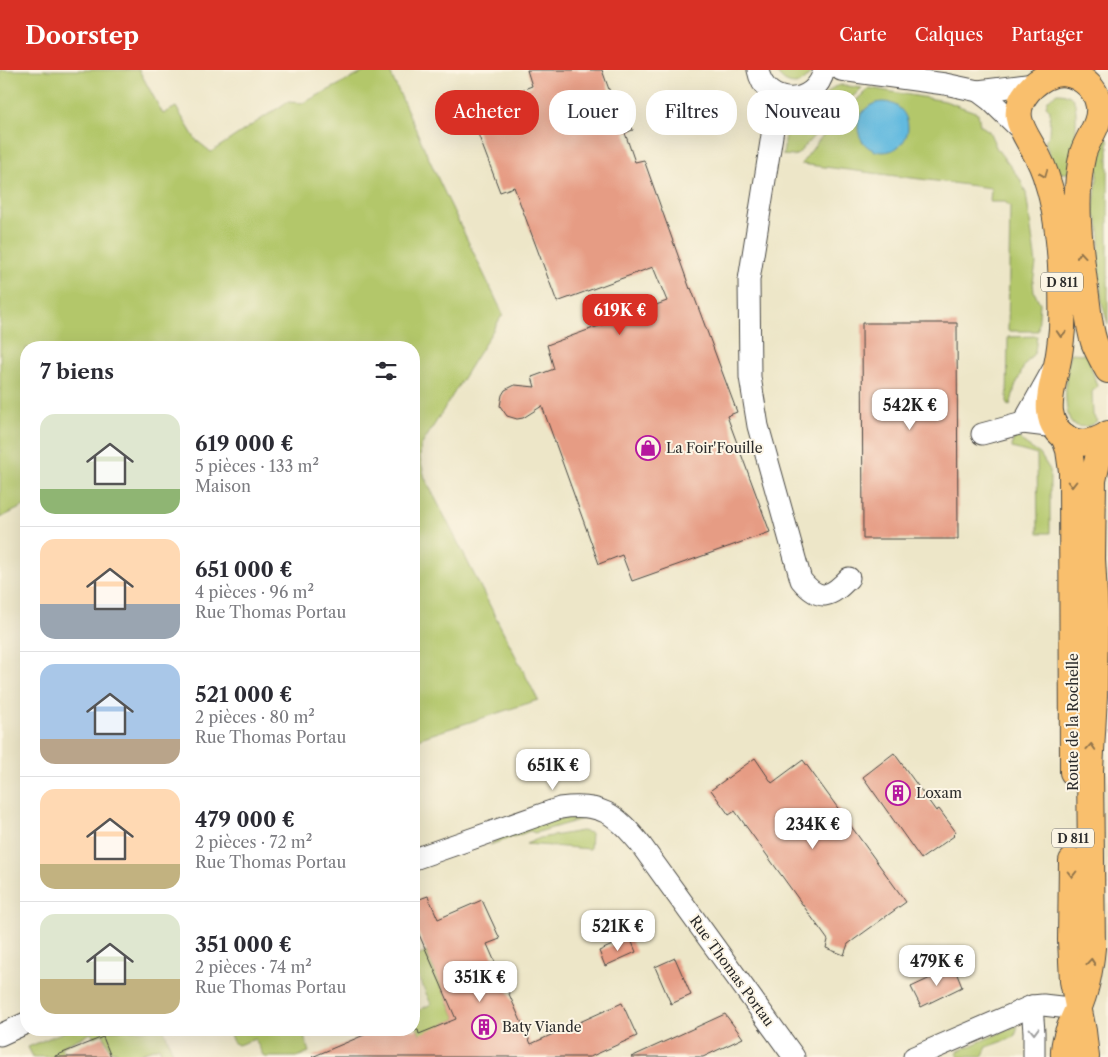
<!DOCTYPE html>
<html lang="fr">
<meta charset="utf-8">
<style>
body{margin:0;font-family:"Libre Caslon Text",serif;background:#f7f7f7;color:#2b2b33;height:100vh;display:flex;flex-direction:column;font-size:19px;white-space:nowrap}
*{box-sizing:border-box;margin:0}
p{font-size:16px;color:#7c7c81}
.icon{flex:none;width:28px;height:28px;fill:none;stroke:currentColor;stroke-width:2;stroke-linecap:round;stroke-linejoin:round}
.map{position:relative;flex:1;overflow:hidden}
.side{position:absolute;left:20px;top:271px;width:400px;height:695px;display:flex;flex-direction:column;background:#fff;border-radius:20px;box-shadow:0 5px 20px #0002}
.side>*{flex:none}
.top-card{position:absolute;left:435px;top:20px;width:475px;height:45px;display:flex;gap:10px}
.price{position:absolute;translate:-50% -42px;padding:0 11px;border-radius:10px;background:#fff;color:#222;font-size:16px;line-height:32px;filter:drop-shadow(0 1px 2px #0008)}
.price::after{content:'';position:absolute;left:50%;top:30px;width:15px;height:11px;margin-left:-8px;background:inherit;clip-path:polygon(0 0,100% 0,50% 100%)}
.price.on{background:#d93025;color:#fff}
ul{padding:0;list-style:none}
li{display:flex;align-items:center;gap:15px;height:125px;padding:0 20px}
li+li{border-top:1px solid #e1e1e2}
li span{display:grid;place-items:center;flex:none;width:140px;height:100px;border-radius:15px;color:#555}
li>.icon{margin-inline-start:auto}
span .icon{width:60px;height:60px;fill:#fffc;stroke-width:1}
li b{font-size:21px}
h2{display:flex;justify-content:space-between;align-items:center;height:60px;padding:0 20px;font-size:21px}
.chip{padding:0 18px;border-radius:20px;background:#fff;box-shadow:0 5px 20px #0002;font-size:18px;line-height:45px}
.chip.on{background:#d93025;color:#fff}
header{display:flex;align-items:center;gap:30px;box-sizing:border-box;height:70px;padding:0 25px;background:#d93025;color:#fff}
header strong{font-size:24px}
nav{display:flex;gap:28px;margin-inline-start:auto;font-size:18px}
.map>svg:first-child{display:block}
.green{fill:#b3c76b;stroke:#6f794b}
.water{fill:#62badf;stroke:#467285}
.building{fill:#e69c84}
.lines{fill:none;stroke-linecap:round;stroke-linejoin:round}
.minor-casing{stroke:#484743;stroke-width:23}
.major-casing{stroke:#484743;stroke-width:28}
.minor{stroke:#fff;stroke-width:21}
.major{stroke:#f9bf6d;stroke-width:26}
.oneway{stroke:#92754c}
.oneway2{stroke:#a0a0a0}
.labels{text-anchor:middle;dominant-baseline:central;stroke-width:4;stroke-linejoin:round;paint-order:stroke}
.shield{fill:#fcf5e5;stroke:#6a6863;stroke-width:1}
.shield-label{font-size:12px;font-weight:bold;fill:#2b2b2b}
.poi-label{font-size:14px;fill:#2b2b2b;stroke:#fcf5e5;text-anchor:start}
.street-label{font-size:14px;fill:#2b2b2b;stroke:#fcf5e5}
</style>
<header>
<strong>Doorstep</strong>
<nav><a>Carte</a><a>Calques</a><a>Partager</a></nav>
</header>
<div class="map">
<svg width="1108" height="987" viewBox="0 0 1108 987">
<rect width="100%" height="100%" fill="#fcf5e5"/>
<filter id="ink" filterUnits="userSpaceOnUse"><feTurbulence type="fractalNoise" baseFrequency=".02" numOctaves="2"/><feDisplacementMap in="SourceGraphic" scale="10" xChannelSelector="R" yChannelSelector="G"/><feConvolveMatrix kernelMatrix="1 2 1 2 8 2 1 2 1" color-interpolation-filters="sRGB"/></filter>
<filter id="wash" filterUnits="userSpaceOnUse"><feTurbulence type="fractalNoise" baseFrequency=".0096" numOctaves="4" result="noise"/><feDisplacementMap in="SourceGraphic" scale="20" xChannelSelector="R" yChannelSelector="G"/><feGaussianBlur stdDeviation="1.12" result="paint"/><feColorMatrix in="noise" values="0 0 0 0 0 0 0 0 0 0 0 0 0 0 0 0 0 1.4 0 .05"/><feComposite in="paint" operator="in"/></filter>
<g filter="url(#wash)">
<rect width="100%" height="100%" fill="#ede6c8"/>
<!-- green -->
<g class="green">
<polygon points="0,0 139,0 163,44 176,37 196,70 211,82 287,32 303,33 368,0 389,0 440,113 503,244 421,376 420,388 425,408 538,630 414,670 414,278 26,278 26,435 0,448"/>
<path d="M776 0H811C805 19 783 18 776 0Z"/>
<polygon points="841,15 862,18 828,50 798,84 793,86 783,85 786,65 794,44 818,32 834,17"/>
<polygon points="869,18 945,31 978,43 980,55 989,61 997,79 1020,109 1026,123 1036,194 1033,212 1034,222 1040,233 1038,261 1008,261 1010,136 1005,132 990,132 991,118 801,94 829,57"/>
<path d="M1057 23C1063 23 1071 24 1074 31 1079 41 1074 90 1072 103H1055L1045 70 1049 66 1050 40 1046 36 1048 30Z"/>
<polygon points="1105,68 1108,69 1108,254 1102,234 1098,191 1100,169 1098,151 1093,143 1098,100 1088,99 1096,78"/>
<polygon points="1037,266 1035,282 1024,296 1015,317 1010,336 1007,335 1008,267"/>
<path d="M1070 283 1086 284 1088 286 1097 316 1092 322 1093 345 1097 351C1088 358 1081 358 1072 354 1062 338 1066 301 1070 283Z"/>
<polygon points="1017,365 1026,375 1040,384 1050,400 1050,463 1038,463 1037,385 1012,378 1013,369"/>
<path d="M572 747 586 748 535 763 530 761 490 775C506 759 550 750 572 747Z"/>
<polygon points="582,761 591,763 590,779 526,774 540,768"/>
<polygon points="426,882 456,949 444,954 449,965 425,975 414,951 414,943 431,934 414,897 414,888"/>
<polygon points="1018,955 1015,967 987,977 982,987 959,987 956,982"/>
<polygon points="68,960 164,960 175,987 163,987 159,977 141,983 143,987 119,987 116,981 111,982 103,964 94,967 91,963 61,977 65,987 33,987 28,977"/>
<polygon points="228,960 302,960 309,982 297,987 264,987 255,969 238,975 233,972"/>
</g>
<!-- water -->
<circle class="water" cx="883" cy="57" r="25"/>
<g id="blocks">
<!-- building -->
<g class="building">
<polygon points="527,0 602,0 620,50 628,47 633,60 625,63 635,92 644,90 690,219 691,218 737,342 727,346 770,462 632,511 622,485 599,494 542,336 523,348 517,349 507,346 500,336 502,325 505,320 515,315 535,317 532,307 554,299 547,275 667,231 653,197 557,232 514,117 500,122 469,40 532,16"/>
<polygon points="862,253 957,253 958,469 863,469"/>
<polygon points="894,683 936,741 939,739 956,762 953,765 954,766 921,789 863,707"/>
<polygon points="755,688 772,713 803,690 906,832 848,874 844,885 826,878 828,870 735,741 729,745 711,720"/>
<polygon points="428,826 438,849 482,830 500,869 487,874 531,974 622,933 637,966 590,987 312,987 376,960 418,960 419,964 456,949 414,853 414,831"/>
<polygon points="630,867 636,882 605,896 599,881"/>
<polygon points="675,888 691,925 671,934 655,897"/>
<polygon points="954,897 962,917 921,937 911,917"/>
<polygon points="725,944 743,968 703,987 631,987"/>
<polygon points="103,967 111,987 55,987 55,986"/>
</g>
</g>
</g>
<g filter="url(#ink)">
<use href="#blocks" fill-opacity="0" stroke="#484743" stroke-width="1"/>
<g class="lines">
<defs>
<g id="minor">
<path d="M758 0C765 38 816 37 824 0"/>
<polyline points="841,0 945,14 978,21 1034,14"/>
<polyline points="978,21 990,30 1022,61"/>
<path d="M781 27 777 34 749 210 750 307 758 356 801 510C820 533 831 527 849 508"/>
<polyline points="1052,301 1023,353 1056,357"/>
<polyline points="982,364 1023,353"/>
<path d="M414 789 560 738C601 732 616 744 641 775L794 987"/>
<polyline points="1032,936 1034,962 1034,987"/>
<polyline points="0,965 26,953"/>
<polyline points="914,987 1032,936 1043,935 1078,939"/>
</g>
<g id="major">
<path d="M1107 365C1095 372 1083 376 1070 370 1037 353 1053 317 1058 290 1060 280 1061 269 1062 259 1063 233 1062 207 1060 181 1058 158 1055 135 1048 113 1045 102 1040 90 1034 80 1023 60 1009 44 1028 21 1035 13 1044 7 1054 4 1075 0 1096 15 1099 36 1101 54 1088 67 1083 83 1072 128 1080 182 1086 226 1088 241 1089 257 1094 272 1098 282 1103 291 1108 300"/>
<polyline points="1064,366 1069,380 1072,401 1073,702"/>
<polyline points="1072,791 1071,870 1073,911 1083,961 1086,987"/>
<path d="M1064 987C1063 969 1071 955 1078 939 1087 919 1090 899 1092 878L1090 700 1094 626 1095 543 1092 489 1093 410 1100 380 1108 364"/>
</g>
</defs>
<!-- minor casing -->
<use href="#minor" class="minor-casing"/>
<!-- major casing -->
<use href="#major" class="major-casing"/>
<!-- minor -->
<use href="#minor" class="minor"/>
<!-- major -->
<use href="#major" class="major"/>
</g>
<!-- one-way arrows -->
<defs><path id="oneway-chevron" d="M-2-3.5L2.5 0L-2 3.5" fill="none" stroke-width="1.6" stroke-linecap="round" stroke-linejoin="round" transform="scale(1.25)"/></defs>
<g class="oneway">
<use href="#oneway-chevron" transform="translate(1044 104) rotate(68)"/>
<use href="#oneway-chevron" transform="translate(1081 185) rotate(-95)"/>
<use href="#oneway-chevron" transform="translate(1061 264) rotate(94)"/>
<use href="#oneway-chevron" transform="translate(1072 414) rotate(90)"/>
<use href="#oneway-chevron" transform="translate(1091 677) rotate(-86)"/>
<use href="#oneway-chevron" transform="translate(1072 804) rotate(90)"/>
<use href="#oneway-chevron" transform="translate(1091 892) rotate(-85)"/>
</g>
<use class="oneway2" href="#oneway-chevron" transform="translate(1034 961) rotate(89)"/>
</g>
<!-- icons -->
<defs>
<symbol id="shop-ring" viewBox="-11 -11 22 22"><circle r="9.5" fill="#fcf5e5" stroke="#b5179e" stroke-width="1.5"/><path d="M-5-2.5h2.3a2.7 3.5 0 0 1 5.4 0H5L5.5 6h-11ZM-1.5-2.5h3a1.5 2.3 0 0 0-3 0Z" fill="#b5179e"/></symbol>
<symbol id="building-ring" viewBox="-11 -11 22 22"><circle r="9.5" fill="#fcf5e5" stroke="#b5179e" stroke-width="1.5"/><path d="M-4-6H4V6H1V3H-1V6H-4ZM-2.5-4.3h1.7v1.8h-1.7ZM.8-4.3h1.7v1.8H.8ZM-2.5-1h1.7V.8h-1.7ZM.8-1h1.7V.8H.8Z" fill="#b5179e"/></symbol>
</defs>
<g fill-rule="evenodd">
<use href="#shop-ring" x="634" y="364" width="28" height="28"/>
<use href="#building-ring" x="884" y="709" width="28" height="28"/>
<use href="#building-ring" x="470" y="943" width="28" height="28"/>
</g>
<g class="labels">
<!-- shield labels -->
<g class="shield">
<rect x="1041" y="202.5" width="42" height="19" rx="4"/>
<rect x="1052" y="758.5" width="42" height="19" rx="4"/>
</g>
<g class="shield-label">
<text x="1062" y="212">D 811</text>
<text x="1073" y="768">D 811</text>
</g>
<!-- poi labels -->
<g class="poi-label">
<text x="666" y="378">La Foir'Fouille</text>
<text x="916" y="723">Loxam</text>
<text x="502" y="957">Baty Viande</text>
</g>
<!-- street labels -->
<g class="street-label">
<text transform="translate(1073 652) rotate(-90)">Route de la Rochelle</text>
<text transform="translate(732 901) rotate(54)">Rue Thomas Portau</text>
</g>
</g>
</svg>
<b class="price on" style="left:620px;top:266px">619K €</b>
<b class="price" style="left:910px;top:361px">542K €</b>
<b class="price" style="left:553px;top:721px">651K €</b>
<b class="price" style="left:813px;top:780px">234K €</b>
<b class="price" style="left:618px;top:882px">521K €</b>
<b class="price" style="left:937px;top:917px">479K €</b>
<b class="price" style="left:480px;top:933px">351K €</b>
<div class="top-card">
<a class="chip on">Acheter</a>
<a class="chip">Louer</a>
<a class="chip">Filtres</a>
<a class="chip">Nouveau</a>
</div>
<section class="side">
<h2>7 biens<svg class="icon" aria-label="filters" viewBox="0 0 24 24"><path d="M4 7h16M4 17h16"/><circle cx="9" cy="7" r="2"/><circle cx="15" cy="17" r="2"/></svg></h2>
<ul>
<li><span style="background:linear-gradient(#dfe7d0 75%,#8fb573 0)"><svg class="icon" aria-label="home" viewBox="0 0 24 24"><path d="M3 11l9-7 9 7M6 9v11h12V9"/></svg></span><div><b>619 000 €</b><p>5 pièces · 133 m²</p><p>Maison</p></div></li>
<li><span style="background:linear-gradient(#ffd9b3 65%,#9aa5b1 0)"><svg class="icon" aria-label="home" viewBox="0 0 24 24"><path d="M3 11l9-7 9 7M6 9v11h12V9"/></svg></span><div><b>651 000 €</b><p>4 pièces · 96 m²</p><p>Rue Thomas Portau</p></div></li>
<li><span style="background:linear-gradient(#a9c7e8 75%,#b9a48a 0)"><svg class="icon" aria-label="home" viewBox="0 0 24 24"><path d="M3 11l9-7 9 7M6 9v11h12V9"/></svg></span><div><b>521 000 €</b><p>2 pièces · 80 m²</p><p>Rue Thomas Portau</p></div></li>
<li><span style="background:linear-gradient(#ffd9b3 75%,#c2b280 0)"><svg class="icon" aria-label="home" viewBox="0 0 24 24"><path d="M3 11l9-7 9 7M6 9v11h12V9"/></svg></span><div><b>479 000 €</b><p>2 pièces · 72 m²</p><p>Rue Thomas Portau</p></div></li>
<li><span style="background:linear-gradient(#dfe7d0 65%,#c2b280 0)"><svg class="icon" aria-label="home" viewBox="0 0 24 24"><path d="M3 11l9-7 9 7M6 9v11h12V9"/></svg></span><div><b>351 000 €</b><p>2 pièces · 74 m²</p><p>Rue Thomas Portau</p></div></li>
</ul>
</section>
</div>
